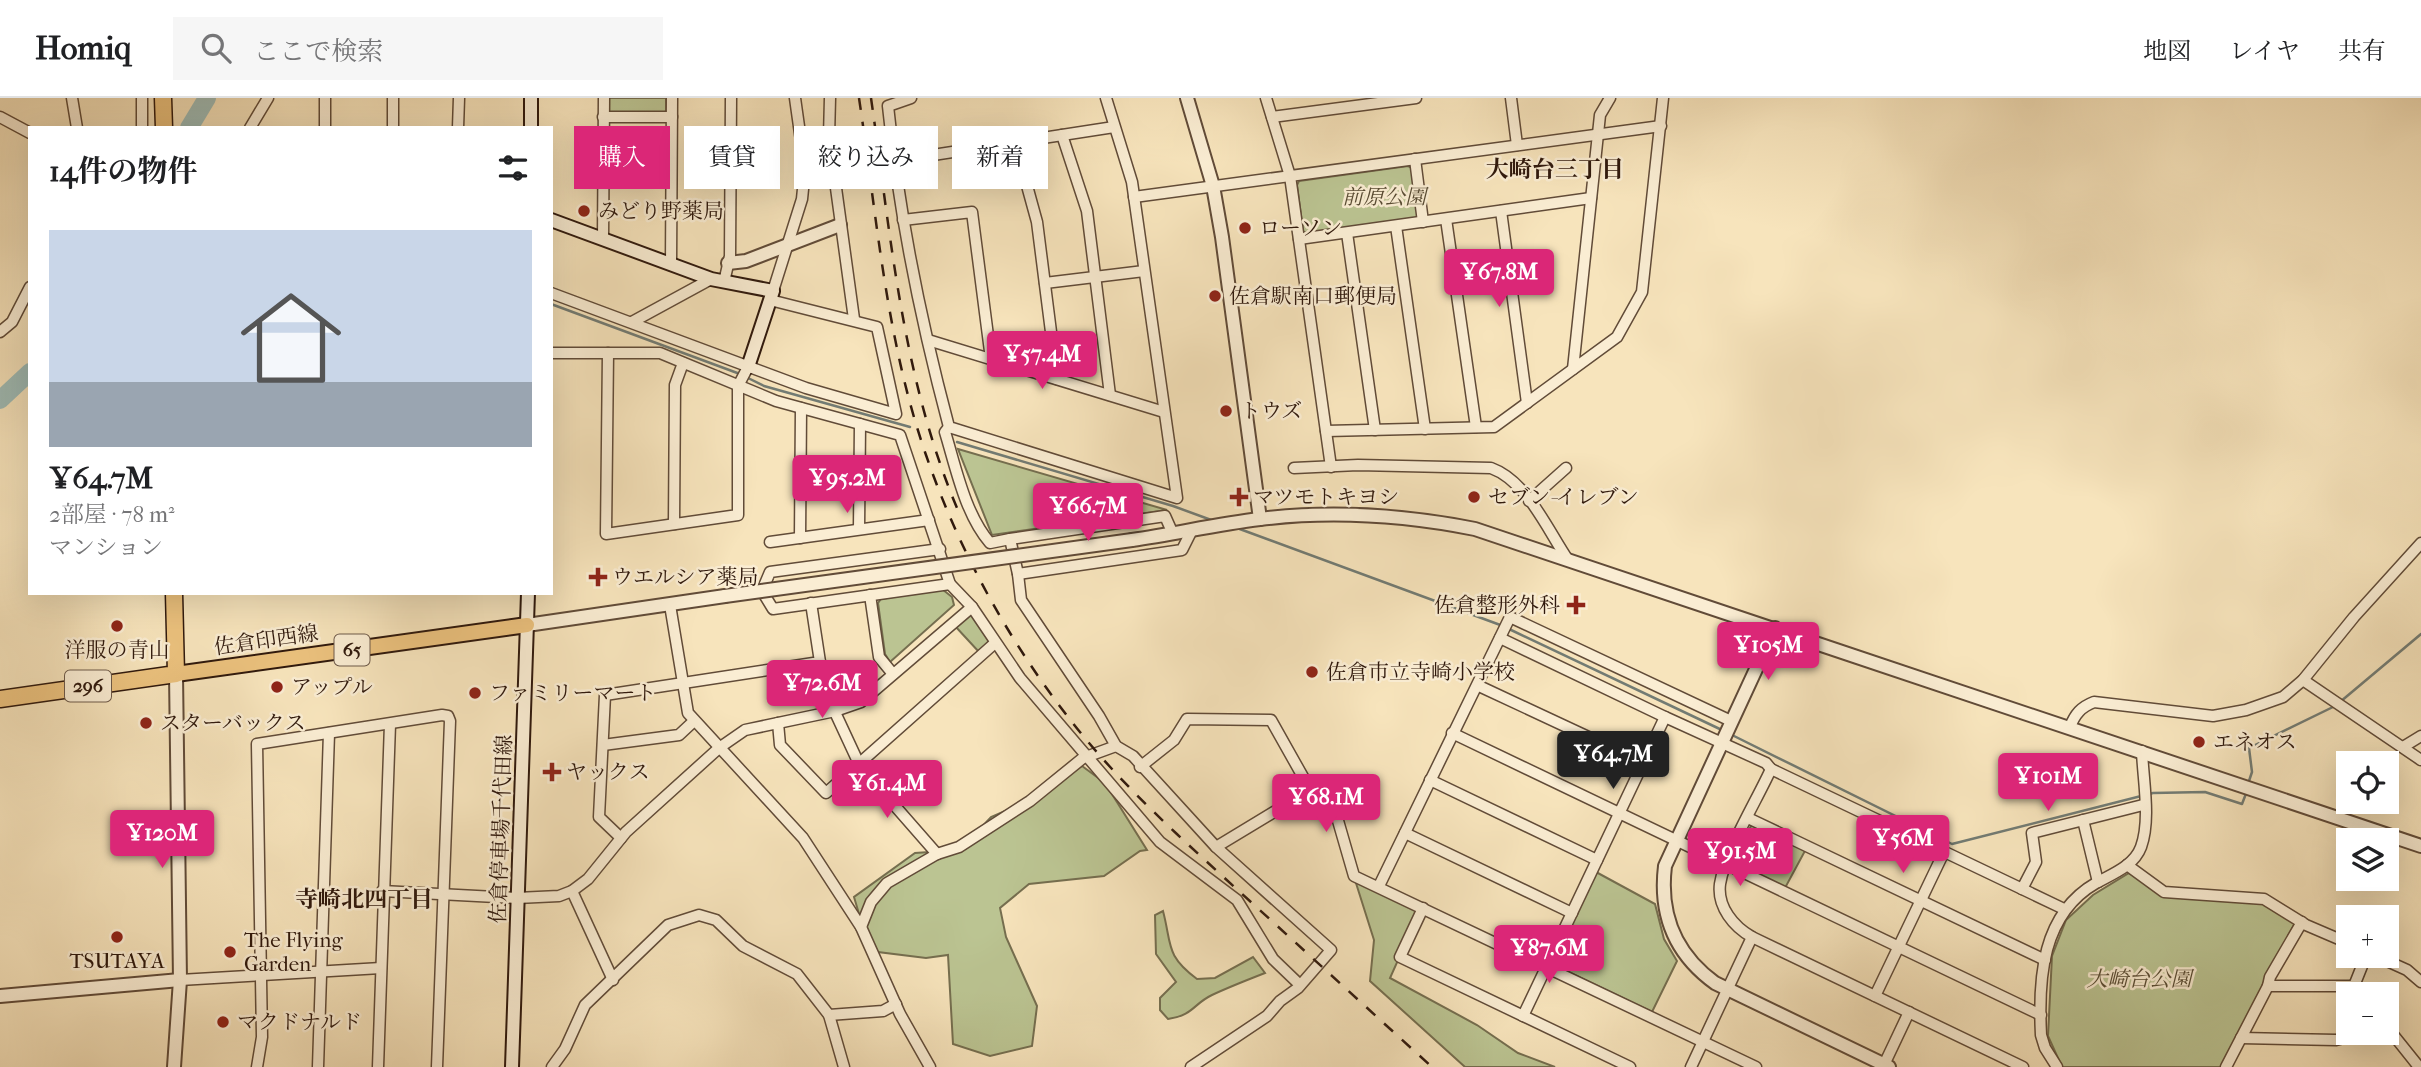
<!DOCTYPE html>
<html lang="ja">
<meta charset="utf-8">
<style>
body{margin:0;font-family:"IM FELL French Canon","Noto Serif JP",serif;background:#f6f6f6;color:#202124;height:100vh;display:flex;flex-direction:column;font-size:26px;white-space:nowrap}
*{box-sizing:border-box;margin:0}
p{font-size:23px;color:#757577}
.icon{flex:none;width:38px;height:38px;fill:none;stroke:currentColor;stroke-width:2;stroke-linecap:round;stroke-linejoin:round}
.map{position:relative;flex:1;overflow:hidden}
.panel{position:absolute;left:28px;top:28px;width:525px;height:469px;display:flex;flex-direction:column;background:#fff;border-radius:0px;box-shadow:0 7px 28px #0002}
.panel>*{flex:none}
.top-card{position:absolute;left:574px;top:28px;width:665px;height:63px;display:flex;gap:14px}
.buttons{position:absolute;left:2336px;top:653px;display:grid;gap:14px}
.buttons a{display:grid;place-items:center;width:63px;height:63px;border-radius:0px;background:#fff;box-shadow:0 7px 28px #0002;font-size:35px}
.price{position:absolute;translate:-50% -60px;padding:0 16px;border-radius:7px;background:#db2777;color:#fff;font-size:23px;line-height:46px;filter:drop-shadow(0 2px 4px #0008)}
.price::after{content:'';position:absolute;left:50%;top:42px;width:21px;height:16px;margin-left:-10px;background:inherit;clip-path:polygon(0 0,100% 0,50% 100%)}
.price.active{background:#222;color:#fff}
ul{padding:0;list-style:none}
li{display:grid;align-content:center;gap:14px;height:371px;padding:0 21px}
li+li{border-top:2px solid #e0e0e0}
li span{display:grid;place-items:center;height:217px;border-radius:0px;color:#555}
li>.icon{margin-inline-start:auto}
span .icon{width:126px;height:126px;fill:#fffc;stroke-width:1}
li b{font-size:30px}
h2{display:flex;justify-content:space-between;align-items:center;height:84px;padding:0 21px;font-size:30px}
.pill{padding:0 24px;border-radius:0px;background:#fff;box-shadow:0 7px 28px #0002;font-size:24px;line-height:63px}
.pill.active{background:#db2777;color:#fff}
header{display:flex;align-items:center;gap:42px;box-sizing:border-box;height:98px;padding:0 35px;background:#fff;border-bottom:2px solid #e0e0e0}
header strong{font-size:33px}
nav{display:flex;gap:38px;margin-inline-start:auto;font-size:24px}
.search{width:490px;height:63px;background:#f6f6f6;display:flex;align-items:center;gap:18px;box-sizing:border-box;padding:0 24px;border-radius:0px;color:#757577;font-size:26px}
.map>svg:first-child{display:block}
.green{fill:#bbc492;stroke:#756e4f;stroke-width:2}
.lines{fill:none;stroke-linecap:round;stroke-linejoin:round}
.stream{stroke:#727b73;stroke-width:2.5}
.river{stroke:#9fbdb8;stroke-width:18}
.minor-casing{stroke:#614b38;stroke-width:13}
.tertiary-casing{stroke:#614b38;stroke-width:16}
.secondary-casing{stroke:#2f180c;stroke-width:16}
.primary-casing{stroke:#2f180c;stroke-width:18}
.trunk-casing{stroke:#2f180c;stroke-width:19}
.minor{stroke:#faedd3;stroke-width:10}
.tertiary{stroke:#faedd3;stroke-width:12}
.secondary{stroke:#faedd3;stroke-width:12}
.primary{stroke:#ecc27e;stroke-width:14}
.trunk{stroke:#ecc27e;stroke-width:16}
.rail{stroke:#2f180c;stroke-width:2.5;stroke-dasharray:12 12;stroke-linecap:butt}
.tertiary-bridge-casing{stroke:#614b38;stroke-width:16;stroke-linecap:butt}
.tertiary-bridge{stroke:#faedd3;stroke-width:12}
.poi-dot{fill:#8f2418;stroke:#faedd3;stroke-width:2.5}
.labels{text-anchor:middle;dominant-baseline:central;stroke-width:5;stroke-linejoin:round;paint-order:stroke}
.shield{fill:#faedd3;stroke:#6c5848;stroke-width:2}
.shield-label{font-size:19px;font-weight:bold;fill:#2f180c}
.park-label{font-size:21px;font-style:italic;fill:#594c34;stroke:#faedd3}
.poi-label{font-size:21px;fill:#2f180c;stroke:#faedd3;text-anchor:start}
.street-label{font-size:21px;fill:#2f180c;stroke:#faedd3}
.neighbourhood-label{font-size:23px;font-weight:bold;fill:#2f180c;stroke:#faedd3}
</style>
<header>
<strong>Homiq</strong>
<div class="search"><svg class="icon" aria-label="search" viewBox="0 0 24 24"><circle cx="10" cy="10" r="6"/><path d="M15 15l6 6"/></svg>ここで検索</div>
<nav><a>地図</a><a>レイヤ</a><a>共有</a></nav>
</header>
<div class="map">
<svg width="2421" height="969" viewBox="0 0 2421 969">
<rect width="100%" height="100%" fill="#f7e4bc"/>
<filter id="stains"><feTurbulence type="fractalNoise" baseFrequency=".00286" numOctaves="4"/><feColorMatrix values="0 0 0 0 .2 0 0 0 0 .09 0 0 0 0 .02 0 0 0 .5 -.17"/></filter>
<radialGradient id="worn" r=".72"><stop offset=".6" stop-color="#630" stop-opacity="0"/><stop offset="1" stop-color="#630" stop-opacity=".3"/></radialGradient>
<!-- green -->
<g class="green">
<polygon points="609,0 666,0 666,13 660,17 614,18 609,14"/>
<polygon points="1408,68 1412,70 1420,116 1412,123 1306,136 1303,133 1297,87 1299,83"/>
<polygon points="958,351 1167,412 992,437"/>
<polygon points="942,491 952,499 954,507 890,564 885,556 878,505 881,501"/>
<polygon points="968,516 972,517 989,543 979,554 955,528"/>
<polygon points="1082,668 1105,685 1147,752 1140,753 1104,778 1029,786 1000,810 1006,839 1037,908 1032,948 990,958 953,946 948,857 926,860 870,853 854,799 915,755 960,752 991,719 1033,701"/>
<polygon points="1756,726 1806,751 1785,790 1738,767 1734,760 1751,728"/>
<polygon points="1596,774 1655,806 1664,841 1677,863 1652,914 1556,868 1554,862"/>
<polygon points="2129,775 2148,787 2260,803 2295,825 2221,969 2062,969 2048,938 2052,858 2066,822 2093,797"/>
<polygon points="1355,782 1420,813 1390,880 1477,927 1518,955 1555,969 1465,969 1370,883 1374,842"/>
<path d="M1163 813C1172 847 1165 857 1197 881L1215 880 1253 859 1265 875C1247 882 1229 889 1212 897 1193 906 1194 917 1168 921L1160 912V900L1176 884 1156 856 1155 817Z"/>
</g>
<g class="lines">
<!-- stream -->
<g class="stream">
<polyline points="551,206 740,276"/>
<polyline points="746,279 764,288 910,329"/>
<polyline points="957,344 1173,408 1214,423"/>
<polyline points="1237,430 1503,528"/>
<polyline points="1509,531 1724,633"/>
<polyline points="2340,604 2421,536"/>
<polyline points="1730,636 1952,746 2153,695 2205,694 2242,706 2247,693"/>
<polyline points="2248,686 2252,674 2249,650 2335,608"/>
</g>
<!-- river -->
<g class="river">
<polyline points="189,30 207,0"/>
<polyline points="0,302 30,274"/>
</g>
<defs>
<g id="minor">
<polyline points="72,0 77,30"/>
<polyline points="142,0 142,30"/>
<polyline points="325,0 325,30"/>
<polyline points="830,0 829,39 854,221"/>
<path d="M911 0 888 8C899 116 921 224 949 329L1177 400 1132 84 1106 0"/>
<polyline points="1266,0 1290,78 1331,369"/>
<polyline points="1511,0 1517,47"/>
<polyline points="0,19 30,35"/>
<polyline points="603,19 672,19"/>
<polyline points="1272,19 1416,0"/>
<polyline points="250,30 268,0"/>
<polyline points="393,30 393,0"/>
<polyline points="458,30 459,0"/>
<polyline points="1062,37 1087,113 1110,297"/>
<polyline points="1015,44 1037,124 1057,281"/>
<polyline points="893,59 933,57 1114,29"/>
<polyline points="1415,61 1423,124"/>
<polyline points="1134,99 1661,28"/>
<polyline points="1501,113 1527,305"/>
<polyline points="1446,121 1476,329"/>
<polyline points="903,122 972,114 991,261"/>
<polyline points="1396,128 1425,331"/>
<polyline points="1347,135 1375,332"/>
<polyline points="603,141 604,0"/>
<polyline points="1299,141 1591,100"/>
<polyline points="671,166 672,0"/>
<polyline points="724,184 730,158 731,0"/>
<polyline points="1045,185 1144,173"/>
<polyline points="773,193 802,101 805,71 795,0"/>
<polyline points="551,195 806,290 896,316 877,229 770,202"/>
<polyline points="632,224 711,181"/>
<polyline points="0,234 12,224 30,189"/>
<polyline points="928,242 1164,314"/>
<polyline points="551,255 660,255 776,303 900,337 950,486 972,509 1020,580 1160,744 1237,802 1273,861 1300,887"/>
<polyline points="608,255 606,436 738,417 738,288 748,269"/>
<polyline points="1573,271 1600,17 1610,0"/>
<path d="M949 329 945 334C956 370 965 416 990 445L1010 441 1018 476 1021 502 1099 618 1116 648 1133 658 1216 749 1331 852 1298 890 1280 903 1267 918 1191 969"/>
<polyline points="1326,333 1494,329 1617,239 1642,194 1663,0"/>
<path d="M1294 370 1358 367 1491 370C1527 383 1547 431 1568 462"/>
<polyline points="1529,403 1566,370"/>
<polyline points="674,426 675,287 683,265"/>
<polyline points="859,431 860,326"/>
<polyline points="800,440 801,310"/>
<polyline points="1010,441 1165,418 1173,436"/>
<polyline points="770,444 929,422"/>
<polyline points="940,451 770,474 762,493 773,511 950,486"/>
<polyline points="1018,476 1182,452 1191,434"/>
<polyline points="870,497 879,559 893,576"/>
<polyline points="670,507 688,615 803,740 861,829 900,916 930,969"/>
<polyline points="1500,540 1665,619 1523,918"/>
<polyline points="820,564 827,597 860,668 937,756"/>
<polyline points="2303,582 2421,662"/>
<polyline points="1479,588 1644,665"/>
<polyline points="1665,619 1766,665 1771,671"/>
<polyline points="778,625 780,647 826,695 995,545"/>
<path d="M2070 629C2075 616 2081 609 2094 604L2213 618 2246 612 2283 599 2303 582 2354 519 2421 445"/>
<polyline points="1452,635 2041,917"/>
<polyline points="603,647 679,637 694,623"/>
<polyline points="2403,649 2421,638"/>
<polyline points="1140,669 1174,642 1187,621 1271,622 1307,686 1292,703 1216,749"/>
<polyline points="1430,682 1597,762"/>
<polyline points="1307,686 1330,695 1354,778 1756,969"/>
<polyline points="1748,720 2045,862"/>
<polyline points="2083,722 2098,784"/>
<polyline points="1405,735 1572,815"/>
<polyline points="621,740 599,719 605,597 820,564 811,505"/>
<polyline points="2127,767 2164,794 2264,801 2306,827 2348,845"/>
<polyline points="1379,788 1510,519 1731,623"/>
<polyline points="2022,791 2036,764 2032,735 2143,707"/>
<polyline points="382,793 517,800 559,798 572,793 588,781 626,734 719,650 745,632 835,613 861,604 972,509"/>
<polyline points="572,793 613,882"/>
<polyline points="1423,810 1400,859 1630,969"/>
<polyline points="861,829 871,804 887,785 937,756 959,749 1030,703 1083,660 1116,648"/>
<path d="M1752 839C1734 829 1717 809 1720 786 1725 754 1757 702 1771 671L2064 811"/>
<polyline points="2376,858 2407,872 2421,884"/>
<polyline points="180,882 381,870"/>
<polyline points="2268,888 2270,879 2302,824"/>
<polyline points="2354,888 2366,858"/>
<polyline points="1875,898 1944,754"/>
<polyline points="829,917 883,913 896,906"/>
<polyline points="2387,929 2419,969"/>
<polyline points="2241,940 2336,942 2367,934"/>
<polyline points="257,969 262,939 257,646 442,617 448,618 450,623 437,969"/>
<polyline points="318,969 329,635"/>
<polyline points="378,969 390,626"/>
<polyline points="552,969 565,951 585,907 668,827 699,817 716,822 743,848 797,876 829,917 844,969"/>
<polyline points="1691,969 1752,839 2023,969"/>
<polyline points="1883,969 1909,914"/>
<path d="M2057 969 2045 950 2041 937C2038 880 2042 816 2096 785 2112 776 2134 768 2141 749 2151 721 2143 682 2142 653"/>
<polyline points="2226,969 2268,888 2354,888 2360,896"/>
</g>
<g id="tertiary">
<polyline points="1187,0 1213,88 1222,139 1260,421"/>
<polyline points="728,165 746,163 840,127"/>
<path d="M1132 442C1175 436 1217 426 1260 421 1333 412 1404 417 1475 431L2421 748"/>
<polyline points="527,527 725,498"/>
<path d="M1775 530 1665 768C1659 817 1675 856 1715 885L1889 969"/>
<polyline points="0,898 180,882"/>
<polyline points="174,969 180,882 176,576"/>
</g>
<g id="secondary">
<polyline points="531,30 531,0"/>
<polyline points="551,122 711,181 773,193 748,269"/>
<polyline points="512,969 528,495"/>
</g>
<polyline id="primary" points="176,576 527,527"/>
<g id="trunk">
<polyline points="163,0 164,30"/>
<polyline points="0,601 176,576 174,495"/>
</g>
</defs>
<!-- minor casing -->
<use href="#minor" class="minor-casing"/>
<!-- tertiary casing -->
<use href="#tertiary" class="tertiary-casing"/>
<!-- secondary casing -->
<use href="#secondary" class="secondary-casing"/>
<!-- primary casing -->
<use href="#primary" class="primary-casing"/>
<!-- trunk casing -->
<use href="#trunk" class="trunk-casing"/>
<!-- minor -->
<use href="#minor" class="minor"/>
<!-- tertiary -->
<use href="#tertiary" class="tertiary"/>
<!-- secondary -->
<use href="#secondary" class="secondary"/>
<!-- primary -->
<use href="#primary" class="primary"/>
<!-- trunk -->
<use href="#trunk" class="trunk"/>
<!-- rail -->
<g class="rail">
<path d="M859 0C877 120 886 242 926 357 959 453 1009 544 1072 624 1121 687 1182 741 1241 795 1305 853 1368 911 1432 969"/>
<path d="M871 0C891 139 902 279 957 410"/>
</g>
<defs>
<polyline id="tertiary-bridge" points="725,498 1132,442"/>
</defs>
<!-- tertiary-bridge casing -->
<use href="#tertiary-bridge" class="tertiary-bridge-casing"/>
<!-- tertiary-bridge -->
<use href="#tertiary-bridge" class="tertiary-bridge"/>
</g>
<!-- markers -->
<g class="poi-dot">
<circle cx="584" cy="113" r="7"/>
<circle cx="1245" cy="130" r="7"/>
<circle cx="1215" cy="198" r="7"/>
<circle cx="1226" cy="313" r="7"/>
<path d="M1235.5 388.5h7v7h7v7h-7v7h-7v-7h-7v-7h7z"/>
<circle cx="1474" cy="399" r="7"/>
<path d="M594.5 468.5h7v7h7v7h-7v7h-7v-7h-7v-7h7z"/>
<path d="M1572.5 496.5h7v7h7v7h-7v7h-7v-7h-7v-7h7z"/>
<circle cx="117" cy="528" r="7"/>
<circle cx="1312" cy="574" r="7"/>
<circle cx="277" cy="589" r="7"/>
<circle cx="475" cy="595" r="7"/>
<circle cx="146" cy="625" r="7"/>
<circle cx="2199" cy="644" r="7"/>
<path d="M548.5 663.5h7v7h7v7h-7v7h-7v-7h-7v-7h7z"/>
<circle cx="117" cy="839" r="7"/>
<circle cx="230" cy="854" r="7"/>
<circle cx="223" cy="924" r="7"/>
</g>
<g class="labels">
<!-- shield labels -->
<g class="shield">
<rect x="334.5" y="536.5" width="35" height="31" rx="5"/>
<rect x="65" y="572.5" width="46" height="31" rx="5"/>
</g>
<g class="shield-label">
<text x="352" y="552">65</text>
<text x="88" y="588">296</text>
</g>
<!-- park labels -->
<g class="park-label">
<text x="1384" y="99">前原公園</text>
<text x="2139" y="881">大崎台公園</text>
</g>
<!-- poi labels -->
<g class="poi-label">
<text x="598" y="113">みどり野薬局</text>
<text x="1259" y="130">ローソン</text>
<text x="1229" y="198">佐倉駅南口郵便局</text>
<text x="1240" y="313">トウズ</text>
<text x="1253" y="399">マツモトキヨシ</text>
<text x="1488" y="399">セブン-イレブン</text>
<text x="612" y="479">ウエルシア薬局</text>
<text x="1560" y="507" text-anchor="end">佐倉整形外科</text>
<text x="117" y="552" text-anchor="middle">洋服の青山</text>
<text x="1326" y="574">佐倉市立寺崎小学校</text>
<text x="291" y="589">アップル</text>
<text x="489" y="595">ファミリーマート</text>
<text x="160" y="625">スターバックス</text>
<text x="2213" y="644">エネオス</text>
<text x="566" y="674">ヤックス</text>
<text x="244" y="842">The Flying<tspan x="244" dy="24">Garden</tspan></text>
<text x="117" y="863" text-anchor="middle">TSUTAYA</text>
<text x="237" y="924">マクドナルド</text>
</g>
<!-- street labels -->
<g class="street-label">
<text transform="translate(266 542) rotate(-8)">佐倉印西線</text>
<text transform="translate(501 731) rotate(-88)">佐倉停車場千代田線</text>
</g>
<!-- neighbourhood labels -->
<g class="neighbourhood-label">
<text x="1555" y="71">大崎台三丁目</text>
<text x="364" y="801">寺崎北四丁目</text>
</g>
</g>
<rect width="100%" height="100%" filter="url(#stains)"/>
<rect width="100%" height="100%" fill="url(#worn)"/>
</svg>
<div class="buttons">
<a><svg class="icon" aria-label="locate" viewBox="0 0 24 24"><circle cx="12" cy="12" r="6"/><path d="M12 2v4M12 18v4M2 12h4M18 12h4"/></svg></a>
<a><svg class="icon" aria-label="layers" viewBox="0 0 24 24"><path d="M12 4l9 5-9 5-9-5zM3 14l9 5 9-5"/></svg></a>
<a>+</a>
<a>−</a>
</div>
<b class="price" style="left:1499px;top:211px">¥67.8M</b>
<b class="price" style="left:1042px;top:293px">¥57.4M</b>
<b class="price" style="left:847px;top:417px">¥95.2M</b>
<b class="price" style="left:1088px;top:445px">¥66.7M</b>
<b class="price" style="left:1768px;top:584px">¥105M</b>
<b class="price" style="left:822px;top:622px">¥72.6M</b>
<b class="price active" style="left:1613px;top:693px">¥64.7M</b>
<b class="price" style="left:2048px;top:715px">¥101M</b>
<b class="price" style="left:887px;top:722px">¥61.4M</b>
<b class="price" style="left:1326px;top:736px">¥68.1M</b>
<b class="price" style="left:162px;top:772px">¥120M</b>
<b class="price" style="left:1903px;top:777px">¥56M</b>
<b class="price" style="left:1740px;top:790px">¥91.5M</b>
<b class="price" style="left:1549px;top:887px">¥87.6M</b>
<div class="top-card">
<a class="pill active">購入</a>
<a class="pill">賃貸</a>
<a class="pill">絞り込み</a>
<a class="pill">新着</a>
</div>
<section class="panel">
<h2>14件の物件<svg class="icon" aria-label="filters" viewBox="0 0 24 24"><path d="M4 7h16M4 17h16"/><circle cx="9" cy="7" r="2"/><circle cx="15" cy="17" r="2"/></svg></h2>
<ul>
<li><span style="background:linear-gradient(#c9d6e8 70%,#9aa5b1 0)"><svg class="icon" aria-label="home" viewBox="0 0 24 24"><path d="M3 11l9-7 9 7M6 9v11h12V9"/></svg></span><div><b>¥64.7M</b><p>2部屋 · 78 m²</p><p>マンション</p></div></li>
</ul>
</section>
</div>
